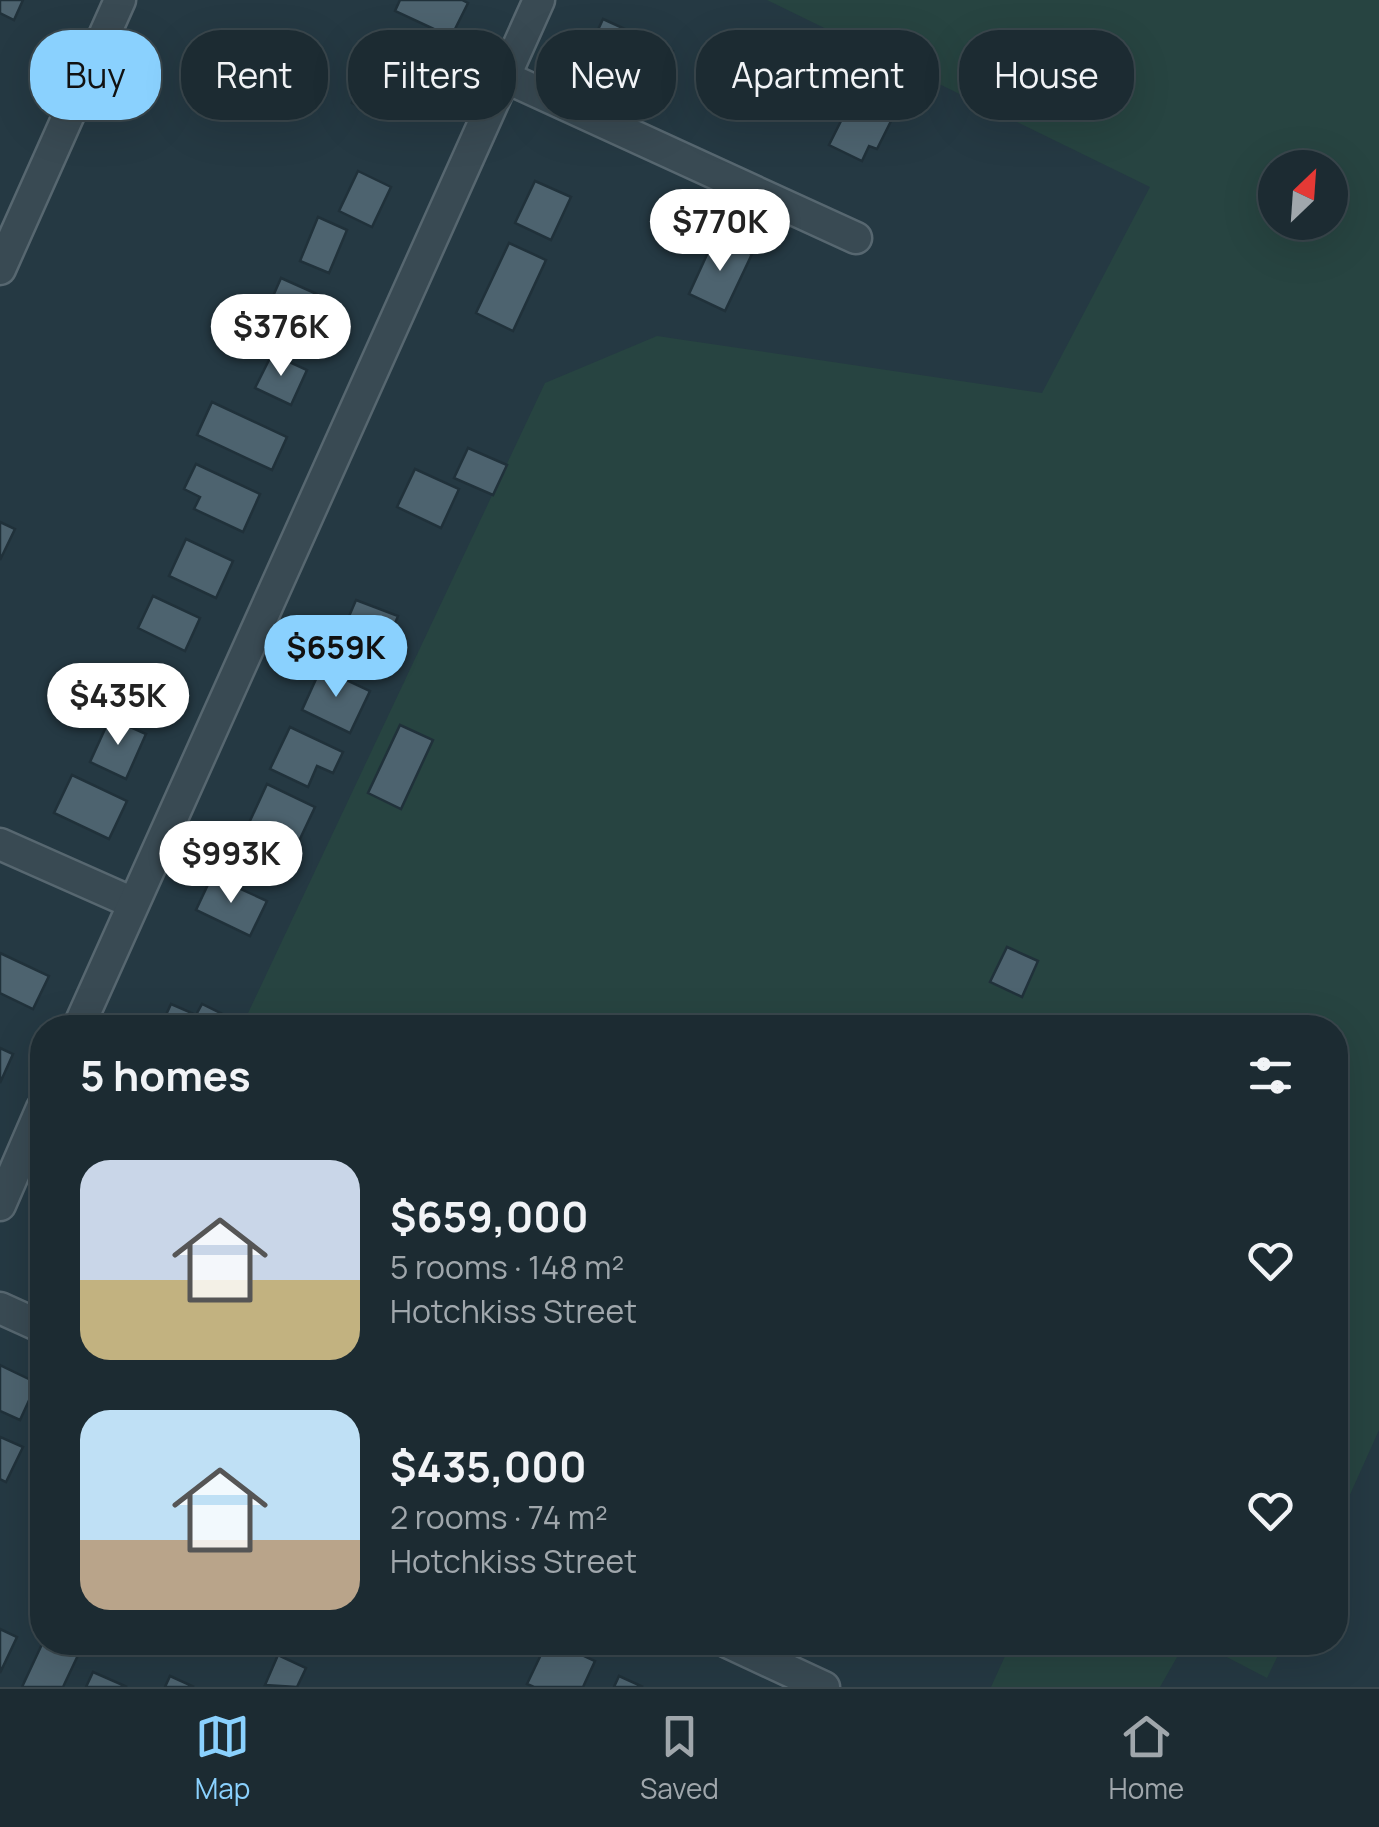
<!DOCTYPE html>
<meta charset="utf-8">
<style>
body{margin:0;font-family:Manrope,sans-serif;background:#29373e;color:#f1f3f6;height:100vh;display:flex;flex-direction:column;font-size:38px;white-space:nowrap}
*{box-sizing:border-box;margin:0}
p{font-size:32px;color:#a0a7ac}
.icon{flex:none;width:55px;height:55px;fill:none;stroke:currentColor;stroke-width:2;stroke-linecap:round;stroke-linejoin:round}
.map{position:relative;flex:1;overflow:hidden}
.sheet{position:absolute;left:30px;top:1015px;width:1318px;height:640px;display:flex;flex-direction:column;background:#1c2b32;border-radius:40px;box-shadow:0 10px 40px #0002,0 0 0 2px #3a474d}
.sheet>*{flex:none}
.top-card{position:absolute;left:30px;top:30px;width:1320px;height:90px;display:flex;gap:20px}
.needle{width:65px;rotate:25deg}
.tools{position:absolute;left:1258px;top:150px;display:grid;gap:20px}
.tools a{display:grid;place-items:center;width:90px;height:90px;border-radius:50%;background:#1c2b32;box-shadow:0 10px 40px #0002,0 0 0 2px #3a474d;font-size:50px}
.price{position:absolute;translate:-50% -85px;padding:0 22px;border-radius:35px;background:#fff;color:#222;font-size:32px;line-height:65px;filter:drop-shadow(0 2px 5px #0008)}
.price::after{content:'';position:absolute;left:50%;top:60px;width:30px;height:22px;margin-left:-15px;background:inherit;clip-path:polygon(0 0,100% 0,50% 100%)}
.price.current{background:#8ad1fe;color:#111}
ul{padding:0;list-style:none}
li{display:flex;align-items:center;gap:30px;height:250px;padding:0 50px}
li span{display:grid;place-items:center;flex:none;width:280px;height:200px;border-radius:30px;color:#555}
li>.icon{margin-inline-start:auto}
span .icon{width:120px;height:120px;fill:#fffc;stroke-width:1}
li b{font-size:42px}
h2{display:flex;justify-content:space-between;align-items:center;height:120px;padding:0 50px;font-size:42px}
.chip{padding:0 35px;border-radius:40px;background:#1c2b32;box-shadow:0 10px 40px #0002,0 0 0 2px #3a474d;font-size:35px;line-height:90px}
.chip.current{background:#8ad1fe;color:#111}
.tabs{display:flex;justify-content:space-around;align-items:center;height:140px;border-top:2px solid #3a474d;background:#1c2b32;font-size:28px;color:#a0a7ac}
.tabs a{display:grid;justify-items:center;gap:5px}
.tabs .current{color:#8ad1fe}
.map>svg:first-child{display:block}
.green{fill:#274441;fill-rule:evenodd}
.building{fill:#4d636f;stroke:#20313a;stroke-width:2.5}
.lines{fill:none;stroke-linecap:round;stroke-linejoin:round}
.street-casing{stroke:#576770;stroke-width:35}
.street{stroke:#394a53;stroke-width:30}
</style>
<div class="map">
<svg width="1379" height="1687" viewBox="0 0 1379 1687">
<rect width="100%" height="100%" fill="#253943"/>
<!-- green -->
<g class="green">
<path d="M767 0H1379V1430L1335 1528V1028H241L545 383 657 336 1042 393 1150 187ZM1275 168H1330V222H1275Z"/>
<polygon points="1011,1643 1011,1642 1185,1643 1160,1687 991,1687"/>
<polygon points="1200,1643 1284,1643 1267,1678"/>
</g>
<!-- building -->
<g class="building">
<polygon points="0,0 23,0 14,20 0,13"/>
<polygon points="400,0 462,0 468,3 451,37 395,11"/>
<polygon points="603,19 673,51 656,86 587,54"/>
<polygon points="409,47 452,67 437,99 394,79"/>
<polygon points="366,72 398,87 384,118 352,103"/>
<polygon points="852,99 892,119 877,149 869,146 862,161 829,145"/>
<polygon points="358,171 391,187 372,227 339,211"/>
<polygon points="535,181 571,197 551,240 515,223"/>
<polygon points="318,217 347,230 329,273 300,261"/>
<polygon points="715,237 752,254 725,311 689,294"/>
<polygon points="509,243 546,260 513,331 476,313"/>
<polygon points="281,278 328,299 311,337 275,322 282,308 270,303"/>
<polygon points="272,354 307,370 291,405 255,388"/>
<polygon points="212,402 287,437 272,470 197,435"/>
<polygon points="468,448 507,465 493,495 454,478"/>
<polygon points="196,464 260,494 243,532 194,509 200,497 184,489"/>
<polygon points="415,469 459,489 441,528 397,507"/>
<polygon points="0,522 15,529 0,560"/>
<polygon points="186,539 233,561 216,598 169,576"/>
<polygon points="153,596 200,618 185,651 138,628"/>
<polygon points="356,600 398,616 383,653 341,635"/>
<polygon points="128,665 169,684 153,718 112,699"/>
<polygon points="321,668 370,691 350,733 302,710"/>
<polygon points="110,718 146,734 126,779 90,762"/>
<polygon points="400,725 433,740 401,809 368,793"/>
<polygon points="290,727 343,752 333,773 317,766 308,787 270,769"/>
<polygon points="72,775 127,801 109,839 54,813"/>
<polygon points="267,784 315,807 291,858 243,836"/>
<polygon points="212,876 267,901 250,936 196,910"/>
<polygon points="1007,947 1038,961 1022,997 990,982"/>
<polygon points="0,953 49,976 33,1009 0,993"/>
<polygon points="171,1004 196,1015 202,1004 247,1026 160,1028"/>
<polygon points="0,1048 13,1054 0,1083"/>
<polygon points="0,1365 37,1383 20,1420 0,1411"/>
<polygon points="0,1437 23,1447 6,1482 0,1479"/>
<polygon points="0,1629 17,1637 0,1673"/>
<polygon points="43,1642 61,1642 80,1651 63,1687 22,1687"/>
<polygon points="178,1642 209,1642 204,1654"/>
<polygon points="547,1642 554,1642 595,1661 583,1687 534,1687 527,1684"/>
<polygon points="278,1655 306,1668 297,1687 265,1685"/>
<polygon points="93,1672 127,1687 86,1687"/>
<polygon points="170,1676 194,1687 165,1687"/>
<polygon points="619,1676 643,1687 614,1687"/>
</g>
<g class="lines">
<defs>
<g id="street">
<polyline points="507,78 856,238"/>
<polyline points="0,269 120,0"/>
<polyline points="0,844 133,903"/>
<polyline points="78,1028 539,0"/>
<polyline points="0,1205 42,1108"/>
<polyline points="0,1308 42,1327"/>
<polyline points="727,1642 824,1687"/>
</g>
</defs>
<!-- street casing -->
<use href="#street" class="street-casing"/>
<!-- street -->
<use href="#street" class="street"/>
</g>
</svg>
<div class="tools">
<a><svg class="needle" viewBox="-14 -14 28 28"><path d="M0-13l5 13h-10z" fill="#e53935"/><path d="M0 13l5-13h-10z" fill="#a0a7ac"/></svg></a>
</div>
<b class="price" style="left:720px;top:274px">$770K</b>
<b class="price" style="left:281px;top:379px">$376K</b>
<b class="price current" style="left:336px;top:700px">$659K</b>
<b class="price" style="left:118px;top:748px">$435K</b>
<b class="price" style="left:231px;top:906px">$993K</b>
<div class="top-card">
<a class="chip current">Buy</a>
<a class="chip">Rent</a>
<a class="chip">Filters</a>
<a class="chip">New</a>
<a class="chip">Apartment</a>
<a class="chip">House</a>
</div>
<section class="sheet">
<h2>5 homes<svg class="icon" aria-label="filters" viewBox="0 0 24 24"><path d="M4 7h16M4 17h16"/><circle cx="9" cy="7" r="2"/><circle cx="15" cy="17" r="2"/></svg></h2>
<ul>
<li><span style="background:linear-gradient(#c9d6e8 60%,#c2b280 0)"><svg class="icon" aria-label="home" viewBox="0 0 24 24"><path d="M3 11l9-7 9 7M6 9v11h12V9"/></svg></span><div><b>$659,000</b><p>5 rooms · 148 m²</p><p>Hotchkiss Street</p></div><svg class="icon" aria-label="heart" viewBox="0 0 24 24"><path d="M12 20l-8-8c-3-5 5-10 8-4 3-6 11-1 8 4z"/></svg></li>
<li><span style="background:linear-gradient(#bfe0f5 65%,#b9a48a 0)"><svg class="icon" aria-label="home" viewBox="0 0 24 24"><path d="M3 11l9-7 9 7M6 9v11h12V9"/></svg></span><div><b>$435,000</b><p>2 rooms · 74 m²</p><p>Hotchkiss Street</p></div><svg class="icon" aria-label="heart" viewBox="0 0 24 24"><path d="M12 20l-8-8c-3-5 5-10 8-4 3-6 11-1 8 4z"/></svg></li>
</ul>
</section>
</div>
<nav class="tabs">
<a class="current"><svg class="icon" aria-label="map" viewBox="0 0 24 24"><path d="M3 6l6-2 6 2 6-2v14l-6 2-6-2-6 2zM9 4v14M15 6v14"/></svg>Map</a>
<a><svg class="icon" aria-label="saved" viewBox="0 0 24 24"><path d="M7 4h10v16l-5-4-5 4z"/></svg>Saved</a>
<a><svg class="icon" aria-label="home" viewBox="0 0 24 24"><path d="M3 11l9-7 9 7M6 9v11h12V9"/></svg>Home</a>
</nav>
